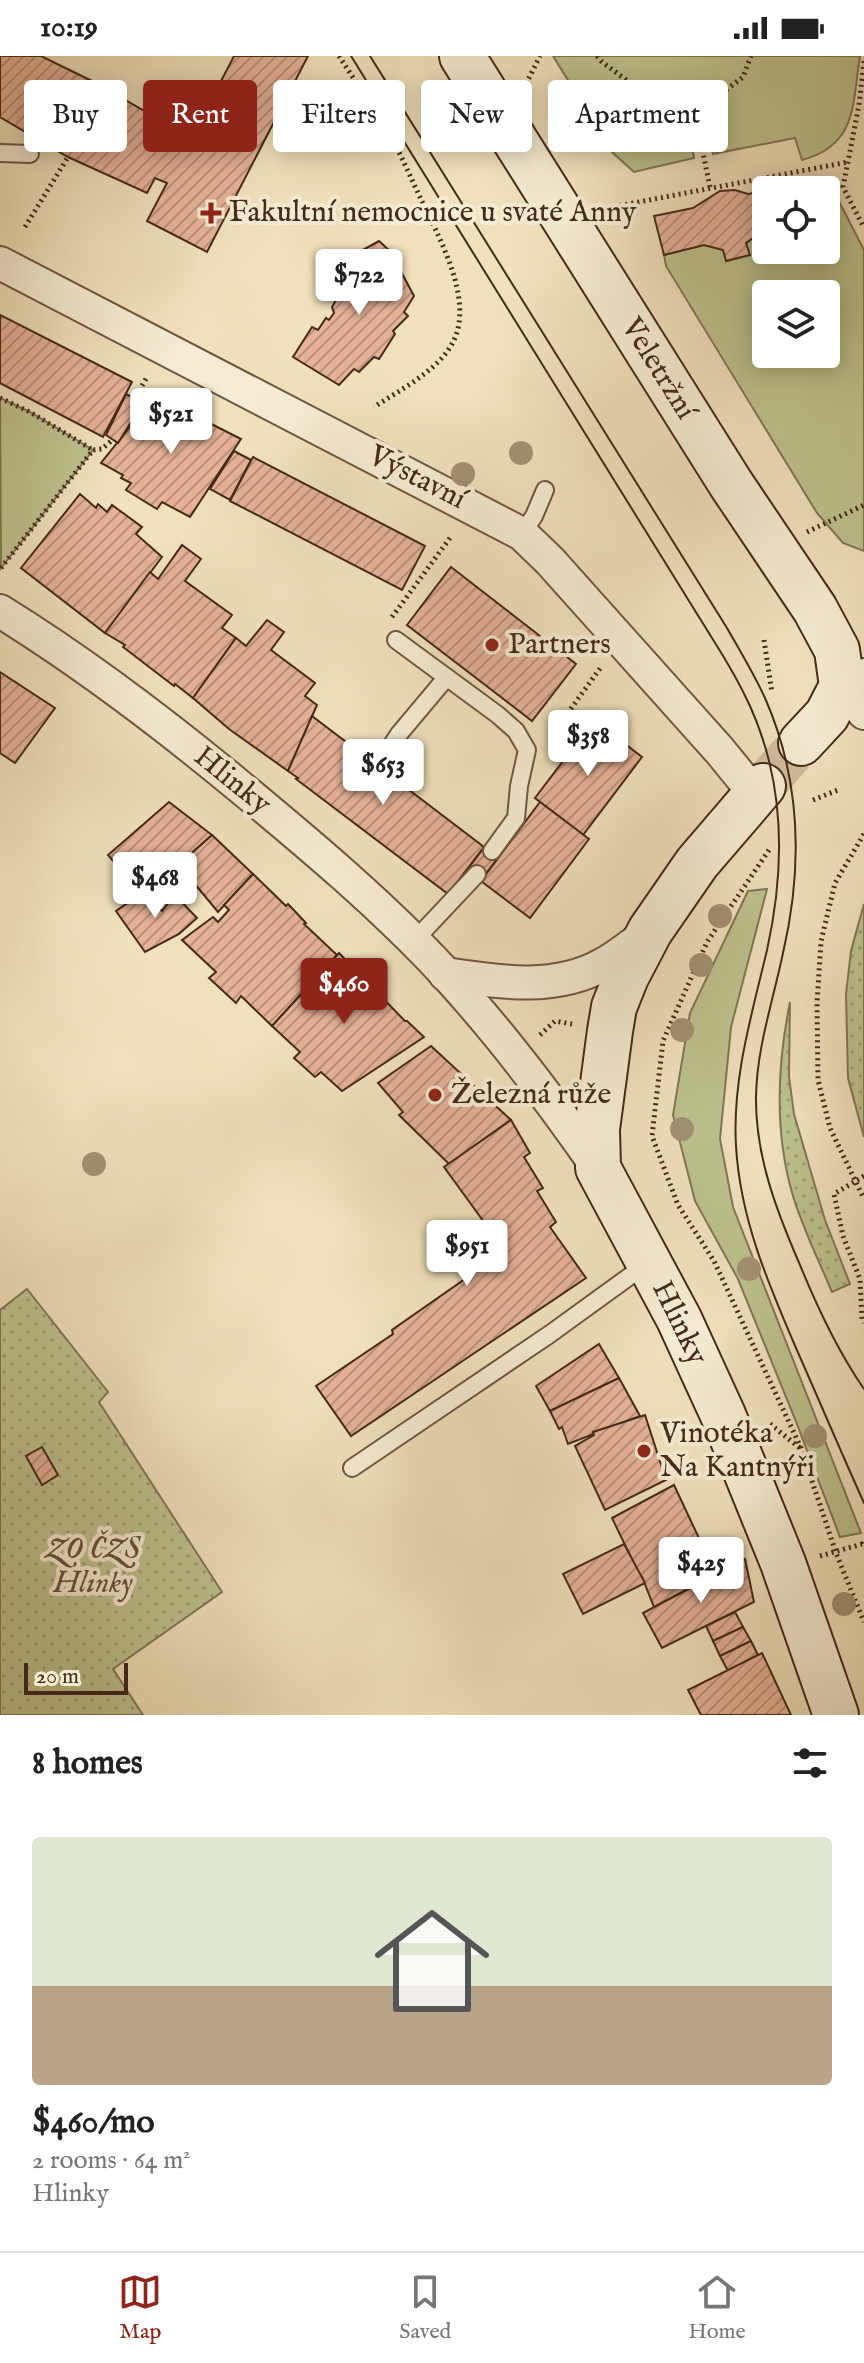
<!DOCTYPE html>
<meta charset="utf-8">
<style>
body{margin:0;font-family:"IM FELL English",serif;background:#f6f6f6;color:#222;height:100vh;display:flex;flex-direction:column;font-size:30px;white-space:nowrap}
*{box-sizing:border-box;margin:0}
p{font-size:26px;color:#767676}
.icon{flex:none;width:44px;height:44px;fill:none;stroke:currentColor;stroke-width:2;stroke-linecap:round;stroke-linejoin:round}
.map{position:relative;height:1659px;overflow:hidden}
.drawer{display:flex;flex-direction:column;background:#fff;flex:1}
.drawer>*{flex:none}
.hud{position:absolute;left:24px;top:24px;width:816px;height:72px;display:flex;gap:16px}
.buttons{position:absolute;left:752px;top:120px;display:grid;gap:16px}
.buttons a{display:grid;place-items:center;width:88px;height:88px;border-radius:8px;background:#fff;box-shadow:0 4px 20px #0003;font-size:40px}
.scale{position:absolute;left:24px;bottom:20px;width:104px;box-sizing:border-box;padding-left:8px;border:4px solid #452919;border-top:0;font-size:22px;line-height:28px;white-space:nowrap;color:#452919;-webkit-text-stroke:6px #f5ecd3;paint-order:stroke}
.price{position:absolute;translate:-50% -68px;padding:0 18px;border-radius:8px;background:#fff;color:#222;font-size:26px;line-height:52px;filter:drop-shadow(0 2px 4px #0008)}
.price::after{content:'';position:absolute;left:50%;top:48px;width:24px;height:18px;margin-left:-12px;background:inherit;clip-path:polygon(0 0,100% 0,50% 100%)}
.price.active{background:#8f2418;color:#fff}
ul{padding:0;list-style:none}
li{display:grid;align-content:center;gap:16px;height:424px;padding:0 32px}
li+li{border-top:2px solid #e0e0e0}
li span{display:grid;place-items:center;height:248px;border-radius:8px;color:#555}
li>.icon{margin-inline-start:auto}
span .icon{width:144px;height:144px;fill:#fffc;stroke-width:1}
li b{font-size:34px}
h2{display:flex;justify-content:space-between;align-items:center;height:96px;padding:0 32px;font-size:34px}
.chip{padding:0 28px;border-radius:8px;background:#fff;box-shadow:0 4px 20px #0003;font-size:28px;line-height:72px}
.chip.active{background:#8f2418;color:#fff}
.status{display:flex;justify-content:space-between;align-items:center;height:56px;padding:0 40px;background:#fff;direction:ltr}
.status svg{height:22px;fill:currentColor}
.tab-bar{display:flex;justify-content:space-around;align-items:center;height:112px;border-top:2px solid #e0e0e0;background:#fff;font-size:22px;color:#767676}
.tab-bar a{display:grid;justify-items:center;gap:4px}
.tab-bar .active{color:#8f2418}
.map>svg:first-child{display:block}
.grass{fill:url(#grass-dots);stroke:#817654;stroke-width:2}
.park{fill:#bdc28e;stroke:#817654;stroke-width:2;fill-rule:evenodd}
.building{fill:url(#building-hatch);stroke:#452919;stroke-width:2}
.lines{fill:none;stroke-linecap:round;stroke-linejoin:round}
.secondary-tunnel{stroke:#cebc9b;stroke-width:44;stroke-dasharray:44 22;stroke-linecap:butt}
.lane-casing{stroke:#705742;stroke-width:20}
.street-casing{stroke:#705742;stroke-width:36}
.secondary-casing{stroke:#452919;stroke-width:48}
.path{stroke:#452919;stroke-width:5;stroke-dasharray:2 4;stroke-linecap:butt}
.lane{stroke:#f5ecd3;stroke-width:16}
.street{stroke:#f5ecd3;stroke-width:32}
.secondary{stroke:#f5ecd3;stroke-width:44}
.tram{stroke:#452919;stroke-width:2}
.tree{fill:#a29172}
.poi-dot{fill:#8f2418;stroke:#f5ecd3;stroke-width:3}
.labels{text-anchor:middle;dominant-baseline:central;stroke-width:8;stroke-linejoin:round;paint-order:stroke}
.poi-label{font-size:30px;fill:#452919;stroke:#f5ecd3;text-anchor:start}
.street-label{font-size:30px;fill:#452919;stroke:#f5ecd3}
.park-label{font-size:30px;font-style:italic;fill:#634f36;stroke:#f5ecd3}
</style>
<div class="status"><b>10:19</b><svg viewBox="0 0 49 12"><path d="M0 12V9h3v3zM5 12V6h3v6zM10 12V3h3v9zM15 12V0h3v12zM26 1h20v11H26zM47 4h2v5h-2z"/></svg></div>
<div class="map">
<svg width="864" height="1659" viewBox="0 0 864 1659">
<defs>
<pattern id="grass-dots" width="8" height="8" patternUnits="userSpaceOnUse" patternTransform="scale(2)"><rect width="8" height="8" fill="#bdc28e"/><path d="M2 2h.1M6 6h.1" fill="none" stroke="#9b9e73" stroke-width="1.8" stroke-linecap="round"/></pattern>
<pattern id="building-hatch" width="6" height="6" patternUnits="userSpaceOnUse" patternTransform="scale(2)"><rect width="6" height="6" fill="#e6b298"/><path d="M-1 1l2-2M0 6l6-6M5 7l2-2" fill="none" stroke="#bc917b"/></pattern>
</defs>
<rect width="100%" height="100%" fill="#f0e1bc"/>
<filter id="stains"><feTurbulence type="fractalNoise" baseFrequency=".0025" numOctaves="4"/><feColorMatrix values="0 0 0 0 .2 0 0 0 0 .09 0 0 0 0 .02 0 0 0 .5 -.17"/></filter>
<radialGradient id="worn" r=".72"><stop offset=".6" stop-color="#630" stop-opacity="0"/><stop offset="1" stop-color="#630" stop-opacity=".3"/></radialGradient>
<!-- grass -->
<g class="grass">
<polygon points="864,848 864,1081 848,1022 846,938 851,895"/>
<path d="M790 946 789 1021 794 1058 825 1164 850 1228 832 1236C819 1205 803 1173 793 1140 774 1076 777 1010 790 946Z"/>
<polygon points="27,1233 108,1336 99,1346 222,1536 113,1613 143,1659 0,1659 0,1254"/>
</g>
<!-- park -->
<g class="park">
<path d="M553 0H860C852 48 858 89 802 104L795 82 713 98 708 78 690 81 694 102 634 116 613 97Z"/>
<path d="M807 129 831 130 864 194V495L843 487 817 457 666 210 664 199 704 189 723 194 727 205 749 199 746 187 759 178 766 176V194H826V134H794V131ZM766 238H826V298H766Z"/>
<polygon points="0,342 30,356 93,394 1,512"/>
<polygon points="767,833 731,971 720,1083 733,1151 861,1477 840,1481 795,1363 738,1223 695,1145 673,1059 690,957 748,835"/>
</g>
<!-- building -->
<g class="building">
<polygon points="0,0 41,0 94,26 179,75 176,80 189,87 234,0 308,0 207,196 147,165 167,127 155,122 147,137 68,101 0,61"/>
<polygon points="735,134 748,138 766,135 766,176 759,178 746,187 750,199 726,205 723,194 704,189 664,199 654,160 693,152 720,135"/>
<polygon points="379,185 390,195 414,240 404,256 408,260 393,275 395,278 379,303 374,301 359,316 354,313 339,329 293,301 312,271 318,274 326,262 329,264 334,257 332,251 348,222 347,215 359,196"/>
<polygon points="0,259 132,326 103,381 0,327"/>
<polygon points="150,337 241,383 190,461 162,446 157,453 126,434 131,427 121,422 123,419 101,407 129,372"/>
<polygon points="126,338 143,347 118,387 106,379"/>
<polygon points="234,395 251,404 230,444 210,433"/>
<polygon points="253,401 425,490 402,534 230,445"/>
<polygon points="80,438 96,452 98,448 107,456 112,449 142,471 136,478 162,501 105,577 21,512"/>
<polygon points="182,489 201,503 185,525 232,559 222,572 236,582 193,642 175,628 174,630 123,591 125,589 105,577 150,516 158,523"/>
<polygon points="451,511 576,608 532,665 407,569"/>
<polygon points="267,564 284,576 271,594 315,627 305,640 317,649 288,715 229,673 193,642 236,582 246,590"/>
<polygon points="0,616 55,652 15,707 0,697"/>
<polygon points="312,660 484,791 448,838 296,723 298,722 288,715"/>
<polygon points="594,664 642,701 583,779 535,742"/>
<polygon points="169,746 212,779 166,820 136,840 117,816 121,814 108,799"/>
<polygon points="540,746 589,783 530,862 481,825"/>
<polygon points="212,779 253,818 218,856 184,815 171,827 166,820"/>
<polygon points="483,793 497,803 484,820 470,810"/>
<polygon points="253,818 286,850 288,848 306,867 304,868 337,899 272,970 241,940 236,947 209,922 216,916 182,884 213,861 218,866 229,854 224,849"/>
<polygon points="145,835 162,855 175,839 197,862 179,878 145,896 116,855"/>
<polygon points="339,897 405,965 407,965 424,981 342,1035 321,1016 315,1021 294,1002 300,996 272,970"/>
<polygon points="431,990 511,1064 449,1108 399,1059 403,1056 378,1027"/>
<polygon points="511,1064 530,1097 524,1101 543,1132 537,1135 556,1166 550,1171 586,1222 351,1380 316,1330 393,1278 392,1274 505,1195 444,1111"/>
<polygon points="599,1288 619,1322 550,1355 536,1330"/>
<polygon points="619,1322 640,1360 568,1388 562,1371 559,1373 550,1355"/>
<polygon points="645,1359 666,1424 605,1454 575,1390 594,1379 593,1376"/>
<polygon points="42,1391 58,1419 42,1429 26,1400"/>
<polygon points="674,1429 705,1495 718,1489 728,1512 654,1551 642,1521 641,1522 612,1462"/>
<polygon points="624,1488 645,1527 583,1558 563,1518"/>
<polygon points="745,1503 754,1546 662,1592 643,1557"/>
<polygon points="735,1556 743,1571 713,1585 706,1570"/>
<polygon points="743,1571 751,1585 720,1600 713,1585"/>
<polygon points="751,1585 758,1599 728,1615 720,1600"/>
<polygon points="762,1597 791,1659 701,1659 688,1634"/>
</g>
<g class="lines">
<!-- secondary-tunnel -->
<polyline class="secondary-tunnel" points="763,730 801,687"/>
<defs>
<g id="lane">
<polyline points="0,97 30,98"/>
<polyline points="522,478 534,460 545,434"/>
<polyline points="396,584 498,659 516,675 527,694 519,730 516,762 492,795"/>
<polyline points="387,696 399,678 446,622"/>
<polyline points="414,885 477,818"/>
<polyline points="352,1412 550,1278 648,1207"/>
</g>
<g id="street">
<polyline points="0,207 522,478 550,505 720,695 755,738"/>
<path d="M0 555C84 607 163 667 239 730 309 788 383 850 445 917 501 978 551 1044 598 1112"/>
<polyline points="864,619 842,630 864,657"/>
<path d="M445 918C498 926 555 936 604 908 618 900 632 889 645 879"/>
</g>
<g id="secondary">
<polyline points="462,0 731,428 815,553 837,594 842,630 827,659 801,687"/>
<polyline points="763,730 697,807 650,875 626,921 614,951 610,975 597,1073 598,1112 679,1263 723,1359 783,1507 836,1659"/>
</g>
</defs>
<!-- lane casing -->
<use href="#lane" class="lane-casing"/>
<!-- street casing -->
<use href="#street" class="street-casing"/>
<!-- secondary casing -->
<use href="#secondary" class="secondary-casing"/>
<!-- path -->
<g class="path">
<path d="M339 0C356 27 376 54 392 83 402 101 410 120 419 139 437 178 474 241 454 284 441 313 400 334 374 351"/>
<polyline points="597,0 602,6 667,54 695,58"/>
<polyline points="864,5 859,49 843,131 864,172"/>
<polyline points="526,28 540,0"/>
<polyline points="710,131 695,58 743,21 751,0"/>
<polyline points="602,153 848,106"/>
<polyline points="25,171 68,101"/>
<polyline points="136,340 147,321"/>
<polyline points="0,342 30,356 93,394"/>
<polyline points="807,476 864,449"/>
<polyline points="1,512 93,394 102,393 111,385"/>
<polyline points="392,561 450,482"/>
<polyline points="764,584 772,637"/>
<polyline points="553,690 557,672 601,611"/>
<polyline points="813,744 838,734"/>
<polyline points="864,778 835,827 821,885 817,948 818,1024 830,1072 864,1143"/>
<polyline points="769,794 707,886 663,985 652,1080 678,1149 714,1205 801,1392 836,1497 864,1566"/>
<polyline points="540,979 555,965 572,968"/>
<polyline points="864,1120 834,1138 843,1180 860,1223 862,1263 864,1267"/>
<polyline points="770,1368 800,1392"/>
<polyline points="820,1500 862,1488 864,1492"/>
</g>
<!-- lane -->
<use href="#lane" class="lane"/>
<!-- street -->
<use href="#street" class="street"/>
<!-- secondary -->
<use href="#secondary" class="secondary"/>
<!-- tram -->
<g class="tram">
<path d="M351 0 712 582C726 604 739 626 750 650 785 727 785 813 767 894 752 958 732 1023 736 1090 740 1162 768 1227 796 1292 819 1344 841 1396 864 1447"/>
<path d="M370 0 727 572C740 595 754 618 765 642 801 724 803 811 783 897 773 945 757 991 756 1040 755 1100 777 1156 800 1209 818 1253 837 1294 864 1333"/>
</g>
</g>
<!-- trees -->
<g class="tree">
<circle cx="521" cy="397" r="12"/>
<circle cx="463" cy="418" r="12"/>
<circle cx="720" cy="860" r="12"/>
<circle cx="701" cy="909" r="12"/>
<circle cx="682" cy="974" r="12"/>
<circle cx="682" cy="1073" r="12"/>
<circle cx="94" cy="1108" r="12"/>
<circle cx="749" cy="1213" r="12"/>
<circle cx="815" cy="1380" r="12"/>
<circle cx="844" cy="1548" r="12"/>
</g>
<!-- markers -->
<g class="poi-dot">
<path d="M207 145h8v8h8v8h-8v8h-8v-8h-8v-8h8z"/>
<circle cx="492" cy="589" r="8"/>
<circle cx="435" cy="1039" r="8"/>
<circle cx="644" cy="1395" r="8"/>
</g>
<g class="labels">
<!-- poi labels -->
<g class="poi-label">
<text x="229" y="157">Fakultní nemocnice u svaté Anny</text>
<text x="508" y="589">Partners</text>
<text x="451" y="1039">Železná růže</text>
<text x="660" y="1378">Vinotéka<tspan x="660" dy="34">Na Kantnýři</tspan></text>
</g>
<!-- street labels -->
<g class="street-label">
<text transform="translate(658 313) rotate(58)">Veletržní</text>
<text transform="translate(417 422) rotate(27)">Výstavní</text>
<text transform="translate(232 725) rotate(39)">Hlinky</text>
<text transform="translate(679 1267) rotate(64)">Hlinky</text>
</g>
<!-- park labels -->
<g class="park-label">
<text x="93" y="1494">ZO ČZS<tspan x="93" dy="34">Hlinky</tspan></text>
</g>
</g>
<rect width="100%" height="100%" filter="url(#stains)"/>
<rect width="100%" height="100%" fill="url(#worn)"/>
</svg>
<div class="buttons">
<a><svg class="icon" aria-label="locate" viewBox="0 0 24 24"><circle cx="12" cy="12" r="6"/><path d="M12 2v4M12 18v4M2 12h4M18 12h4"/></svg></a>
<a><svg class="icon" aria-label="layers" viewBox="0 0 24 24"><path d="M12 4l9 5-9 5-9-5zM3 14l9 5 9-5"/></svg></a>
</div>
<div class="scale">20 m</div>
<b class="price" style="left:359px;top:261px">$722</b>
<b class="price" style="left:171px;top:400px">$521</b>
<b class="price" style="left:588px;top:722px">$358</b>
<b class="price" style="left:383px;top:751px">$653</b>
<b class="price" style="left:155px;top:864px">$468</b>
<b class="price active" style="left:344px;top:970px">$460</b>
<b class="price" style="left:467px;top:1232px">$951</b>
<b class="price" style="left:701px;top:1549px">$425</b>
<div class="hud">
<a class="chip">Buy</a>
<a class="chip active">Rent</a>
<a class="chip">Filters</a>
<a class="chip">New</a>
<a class="chip">Apartment</a>
</div>
</div>
<section class="drawer">
<h2>8 homes<svg class="icon" aria-label="filters" viewBox="0 0 24 24"><path d="M4 7h16M4 17h16"/><circle cx="9" cy="7" r="2"/><circle cx="15" cy="17" r="2"/></svg></h2>
<ul>
<li><span style="background:linear-gradient(#dfe7d0 60%,#b9a48a 0)"><svg class="icon" aria-label="home" viewBox="0 0 24 24"><path d="M3 11l9-7 9 7M6 9v11h12V9"/></svg></span><div><b>$460/mo</b><p>2 rooms · 64 m²</p><p>Hlinky</p></div></li>
</ul>
</section>
<nav class="tab-bar">
<a class="active"><svg class="icon" aria-label="map" viewBox="0 0 24 24"><path d="M3 6l6-2 6 2 6-2v14l-6 2-6-2-6 2zM9 4v14M15 6v14"/></svg>Map</a>
<a><svg class="icon" aria-label="saved" viewBox="0 0 24 24"><path d="M7 4h10v16l-5-4-5 4z"/></svg>Saved</a>
<a><svg class="icon" aria-label="home" viewBox="0 0 24 24"><path d="M3 11l9-7 9 7M6 9v11h12V9"/></svg>Home</a>
</nav>
